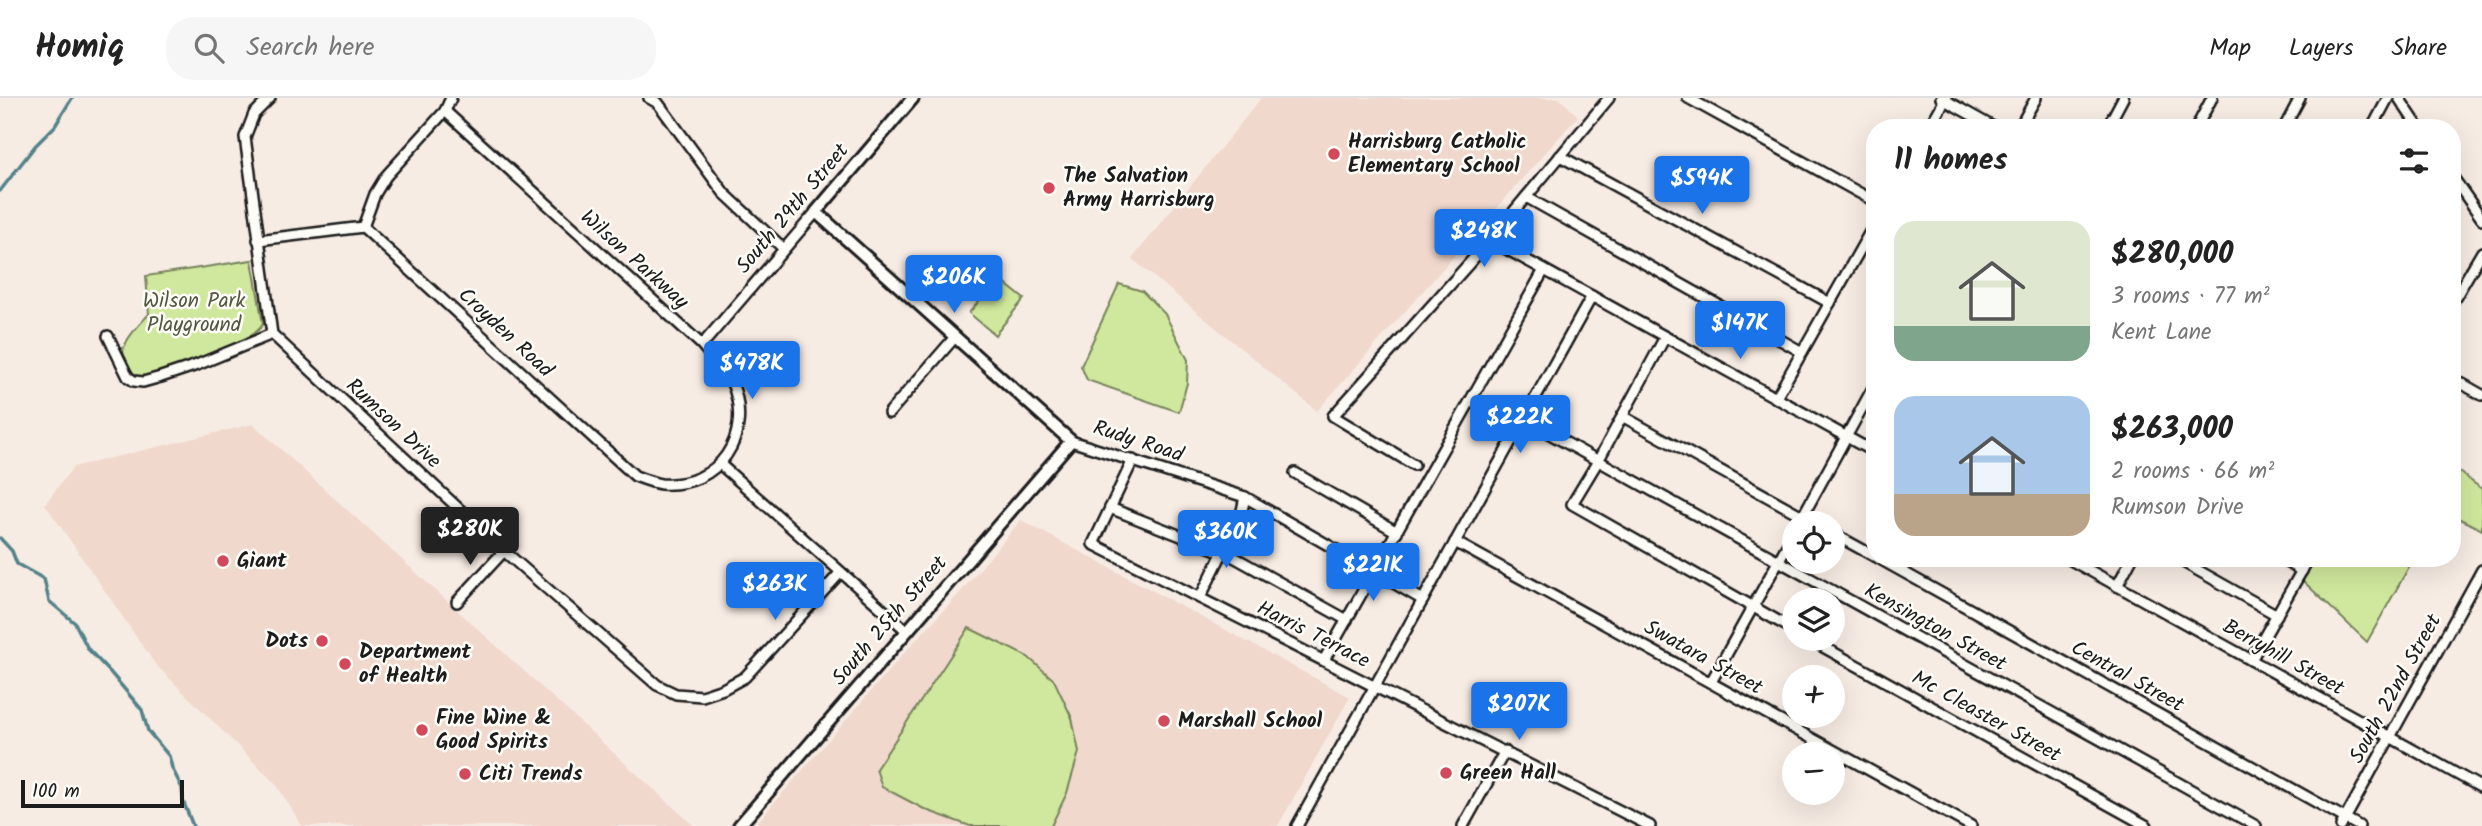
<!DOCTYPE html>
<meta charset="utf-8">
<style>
body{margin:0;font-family:Kalam,sans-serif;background:#f6f6f6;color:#222;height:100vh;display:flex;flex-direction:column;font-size:26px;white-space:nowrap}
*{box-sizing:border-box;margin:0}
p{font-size:23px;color:#767676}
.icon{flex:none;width:38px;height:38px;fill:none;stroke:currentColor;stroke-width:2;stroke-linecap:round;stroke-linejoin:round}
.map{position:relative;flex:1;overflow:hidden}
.side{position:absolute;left:1866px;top:21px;width:595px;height:448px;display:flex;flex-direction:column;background:#fff;border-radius:28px;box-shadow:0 7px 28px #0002}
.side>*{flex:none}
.buttons{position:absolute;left:1782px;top:413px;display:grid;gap:14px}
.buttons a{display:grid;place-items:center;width:63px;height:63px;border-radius:50%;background:#fff;box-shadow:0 7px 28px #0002;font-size:35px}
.scale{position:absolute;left:21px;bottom:18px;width:163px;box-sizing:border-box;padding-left:7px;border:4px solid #1c1c1c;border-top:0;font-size:19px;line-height:24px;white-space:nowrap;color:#1c1c1c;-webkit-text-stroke:5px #fdfcf7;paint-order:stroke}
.price{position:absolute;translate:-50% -60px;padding:0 16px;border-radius:7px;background:#1a73e8;color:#fff;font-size:23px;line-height:46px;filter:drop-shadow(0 2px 4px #0008)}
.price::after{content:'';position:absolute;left:50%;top:42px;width:21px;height:16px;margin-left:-10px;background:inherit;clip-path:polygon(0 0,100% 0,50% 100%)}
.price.active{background:#222;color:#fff}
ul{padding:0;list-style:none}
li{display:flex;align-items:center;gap:21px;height:175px;padding:0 28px}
li span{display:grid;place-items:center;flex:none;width:196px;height:140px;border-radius:21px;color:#555}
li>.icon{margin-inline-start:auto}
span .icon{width:84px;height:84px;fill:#fffc;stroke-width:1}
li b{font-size:30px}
h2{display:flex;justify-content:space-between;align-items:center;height:84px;padding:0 28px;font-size:30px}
header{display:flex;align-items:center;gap:42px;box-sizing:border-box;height:98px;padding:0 35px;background:#fff;border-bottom:2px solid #e0e0e0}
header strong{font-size:33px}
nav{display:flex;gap:38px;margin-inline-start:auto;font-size:24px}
.search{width:490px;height:63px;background:#f6f6f6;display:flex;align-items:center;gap:18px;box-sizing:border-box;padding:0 24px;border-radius:28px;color:#767676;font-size:26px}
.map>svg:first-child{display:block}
.built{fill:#f0d8cd}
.green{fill:#d0e89d;stroke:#76825c;stroke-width:2}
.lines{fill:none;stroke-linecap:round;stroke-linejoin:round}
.stream{stroke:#53828a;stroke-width:3.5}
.minor-casing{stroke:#1c1c1c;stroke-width:14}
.tertiary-casing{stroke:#1c1c1c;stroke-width:16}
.minor{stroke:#fdfcf7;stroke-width:9}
.tertiary{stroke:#fdfcf7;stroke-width:10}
.poi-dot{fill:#d1495b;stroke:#fdfcf7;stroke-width:2.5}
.labels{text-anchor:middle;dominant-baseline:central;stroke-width:5;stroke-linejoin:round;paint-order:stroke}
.poi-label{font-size:21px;font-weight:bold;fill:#1c1c1c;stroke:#fdfcf7;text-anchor:start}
.street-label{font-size:21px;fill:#1c1c1c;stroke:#fdfcf7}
.park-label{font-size:21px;fill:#525943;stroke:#fdfcf7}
</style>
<header>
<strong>Homiq</strong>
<div class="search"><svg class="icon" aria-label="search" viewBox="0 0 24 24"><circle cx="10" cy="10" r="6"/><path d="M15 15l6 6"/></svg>Search here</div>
<nav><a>Map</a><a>Layers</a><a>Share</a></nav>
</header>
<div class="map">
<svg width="2482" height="728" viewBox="0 0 2482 728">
<rect width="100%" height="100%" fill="#f7ece4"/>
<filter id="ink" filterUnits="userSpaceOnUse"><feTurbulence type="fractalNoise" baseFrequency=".0143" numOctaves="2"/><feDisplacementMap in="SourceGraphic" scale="14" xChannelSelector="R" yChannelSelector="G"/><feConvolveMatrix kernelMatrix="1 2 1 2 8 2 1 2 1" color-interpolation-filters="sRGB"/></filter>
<g filter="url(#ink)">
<!-- built -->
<g class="built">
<polygon points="1261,0 1559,0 1578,18 1317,313 1132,161"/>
<polygon points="253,326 694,728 302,728 276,686 155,566 45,406 73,369"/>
<polygon points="1021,422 1350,599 1278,728 754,728 910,548 958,497"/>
</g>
<!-- green -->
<g class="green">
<path d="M252 162 263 226C251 249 168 270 141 280 105 259 131 236 149 216L146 178Z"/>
<polygon points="998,180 1024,201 995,237 969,215"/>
<polygon points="1119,186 1142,193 1165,216 1188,262 1187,285 1179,314 1087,282 1081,268"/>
<polygon points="2452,369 2482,391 2482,432 2452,417"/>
<polygon points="2314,460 2414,460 2367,544 2302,482"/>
<polygon points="969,530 1028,559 1054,582 1072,620 1079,654 1067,695 1051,728 970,728 926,712 882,689 876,671"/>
</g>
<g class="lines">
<!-- stream -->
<g class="stream">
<polyline points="0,93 35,48 55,28 72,0"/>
<polyline points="0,440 12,453 17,466 44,481 49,503 75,525 88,551 110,574 142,612 148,633 169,658 172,670 182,690 183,703 193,728"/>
</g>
<defs>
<g id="minor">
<polyline points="270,0 254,16 245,39 272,236 504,453 657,587 676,596 702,598 723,591 745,579 840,475"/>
<polyline points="649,0 658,5 724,95 784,151"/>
<polyline points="1688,0 1874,103"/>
<polyline points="1941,0 1995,30"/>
<polyline points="2399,0 2419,30"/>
<polyline points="1929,30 1946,0"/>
<polyline points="2019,30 2036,0"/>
<polyline points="2107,30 2123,0"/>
<polyline points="2196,30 2212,0"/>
<polyline points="2284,30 2300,0"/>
<polyline points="2372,30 2388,0"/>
<polyline points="1560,58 1830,205"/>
<polyline points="2452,78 2482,121"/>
<polyline points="1526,99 1802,254"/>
<polyline points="363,129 375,96 386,78 445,13 451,0"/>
<path d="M258 142 363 129 635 378C643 381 653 385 661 386 719 390 754 338 732 285 726 272 711 259 702 247L445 13"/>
<polyline points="1490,142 1874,354"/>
<polyline points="2452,205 2482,154"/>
<polyline points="108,238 128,279 134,283 143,284 161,279 197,267 272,236"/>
<polyline points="1665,239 1598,363 1572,406 1794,532"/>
<polyline points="702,247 816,114"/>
<polyline points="2452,280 2482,297"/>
<polyline points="1776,300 1874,127"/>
<polyline points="889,315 955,239"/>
<polyline points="1622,318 1815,425"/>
<polyline points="1523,321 2256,728"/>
<polyline points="1071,343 1245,399 1423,502"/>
<polyline points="1133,362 1093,446 1650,728"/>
<polyline points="721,367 907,533"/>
<polyline points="1414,367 1333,318 1490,142 1609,0"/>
<polyline points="1295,375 1397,434"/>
<polyline points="1110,410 1232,458 1347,522"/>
<polyline points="1799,425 1874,288"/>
<polyline points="1832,435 1874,458"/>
<polyline points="1455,444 1971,728"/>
<polyline points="1878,460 2359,728"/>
<polyline points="2067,460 2482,690"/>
<polyline points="2176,460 2277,517"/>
<polyline points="2279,460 2302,473"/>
<polyline points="2117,488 2132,460"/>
<polyline points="1200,500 1241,417 1245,399"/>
<polyline points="457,504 504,453"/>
<polyline points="1809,541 2147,728"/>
<polyline points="1324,562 1544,172"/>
<polyline points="2251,562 2309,460"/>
<polyline points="1711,584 1794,435"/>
<polyline points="1297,728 1592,198"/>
<polyline points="1463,728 1505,653"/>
<polyline points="2341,728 2482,472"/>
</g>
<polyline id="tertiary" points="739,728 1071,343 816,114 913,0"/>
</defs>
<!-- minor casing -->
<use href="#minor" class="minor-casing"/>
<!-- tertiary casing -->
<use href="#tertiary" class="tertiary-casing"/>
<!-- minor -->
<use href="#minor" class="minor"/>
<!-- tertiary -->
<use href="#tertiary" class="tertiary"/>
</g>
</g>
<!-- markers -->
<g class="poi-dot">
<circle cx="1334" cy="56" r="7"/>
<circle cx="1049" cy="90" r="7"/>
<circle cx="223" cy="463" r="7"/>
<circle cx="322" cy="543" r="7"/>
<circle cx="345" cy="566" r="7"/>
<circle cx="1164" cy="623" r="7"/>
<circle cx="422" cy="632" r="7"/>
<circle cx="1446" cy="675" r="7"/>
<circle cx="465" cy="676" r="7"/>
</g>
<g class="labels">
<!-- poi labels -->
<g class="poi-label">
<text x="1348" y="44">Harrisburg Catholic<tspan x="1348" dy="24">Elementary School</tspan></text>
<text x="1063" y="78">The Salvation<tspan x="1063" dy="24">Army Harrisburg</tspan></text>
<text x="237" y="463">Giant</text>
<text x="308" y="543" text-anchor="end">Dots</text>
<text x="359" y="554">Department<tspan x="359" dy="24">of Health</tspan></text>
<text x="436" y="620">Fine Wine &amp;<tspan x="436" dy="24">Good Spirits</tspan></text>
<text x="1178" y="623">Marshall School</text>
<text x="1460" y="675">Green Hall</text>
<text x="479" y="676">Citi Trends</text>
</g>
<!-- street labels -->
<g class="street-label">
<text transform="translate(793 111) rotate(-50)">South 29th Street</text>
<text transform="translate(634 162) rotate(42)">Wilson Parkway</text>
<text transform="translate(505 235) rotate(43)">Croyden Road</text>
<text transform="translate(393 326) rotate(43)">Rumson Drive</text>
<text transform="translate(1138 344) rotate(18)">Rudy Road</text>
<text transform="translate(890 523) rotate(-49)">South 25th Street</text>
<text transform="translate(1935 530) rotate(29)">Kensington Street</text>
<text transform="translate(1313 537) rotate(27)">Harris Terrace</text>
<text transform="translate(1703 560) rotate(29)">Swatara Street</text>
<text transform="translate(2283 560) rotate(29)">Berryhill Street</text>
<text transform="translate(2127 579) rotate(29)">Central Street</text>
<text transform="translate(2396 591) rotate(-61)">South 22nd Street</text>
<text transform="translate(1986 619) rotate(29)">Mc Cleaster Street</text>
</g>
<!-- park labels -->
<g class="park-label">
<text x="194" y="203">Wilson Park<tspan x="194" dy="24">Playground</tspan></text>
</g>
</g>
</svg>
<div class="buttons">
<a><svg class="icon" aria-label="locate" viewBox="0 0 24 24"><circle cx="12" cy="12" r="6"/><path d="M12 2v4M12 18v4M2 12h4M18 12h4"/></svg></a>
<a><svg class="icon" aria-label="layers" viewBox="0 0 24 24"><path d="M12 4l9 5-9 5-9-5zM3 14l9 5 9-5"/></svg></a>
<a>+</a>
<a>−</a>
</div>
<div class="scale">100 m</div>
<b class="price" style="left:1702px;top:118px">$594K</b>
<b class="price" style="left:1484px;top:171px">$248K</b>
<b class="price" style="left:954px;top:217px">$206K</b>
<b class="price" style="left:1740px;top:263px">$147K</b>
<b class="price" style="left:752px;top:303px">$478K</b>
<b class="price" style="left:1520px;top:357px">$222K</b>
<b class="price active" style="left:470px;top:469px">$280K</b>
<b class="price" style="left:1226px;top:472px">$360K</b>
<b class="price" style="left:1373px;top:505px">$221K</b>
<b class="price" style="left:775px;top:524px">$263K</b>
<b class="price" style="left:1519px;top:644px">$207K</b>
<section class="side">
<h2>11 homes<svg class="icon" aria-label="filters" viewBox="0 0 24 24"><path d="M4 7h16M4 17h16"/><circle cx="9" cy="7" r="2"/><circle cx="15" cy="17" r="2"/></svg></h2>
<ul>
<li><span style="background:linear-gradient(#dfe7d0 75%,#7fa58c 0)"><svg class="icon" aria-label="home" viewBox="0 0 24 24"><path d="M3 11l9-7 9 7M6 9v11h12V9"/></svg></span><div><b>$280,000</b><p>3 rooms · 77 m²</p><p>Kent Lane</p></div></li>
<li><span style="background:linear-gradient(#a9c7e8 70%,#b9a48a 0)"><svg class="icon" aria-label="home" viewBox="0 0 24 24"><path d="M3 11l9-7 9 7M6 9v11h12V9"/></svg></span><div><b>$263,000</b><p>2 rooms · 66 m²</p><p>Rumson Drive</p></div></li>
</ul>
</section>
</div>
